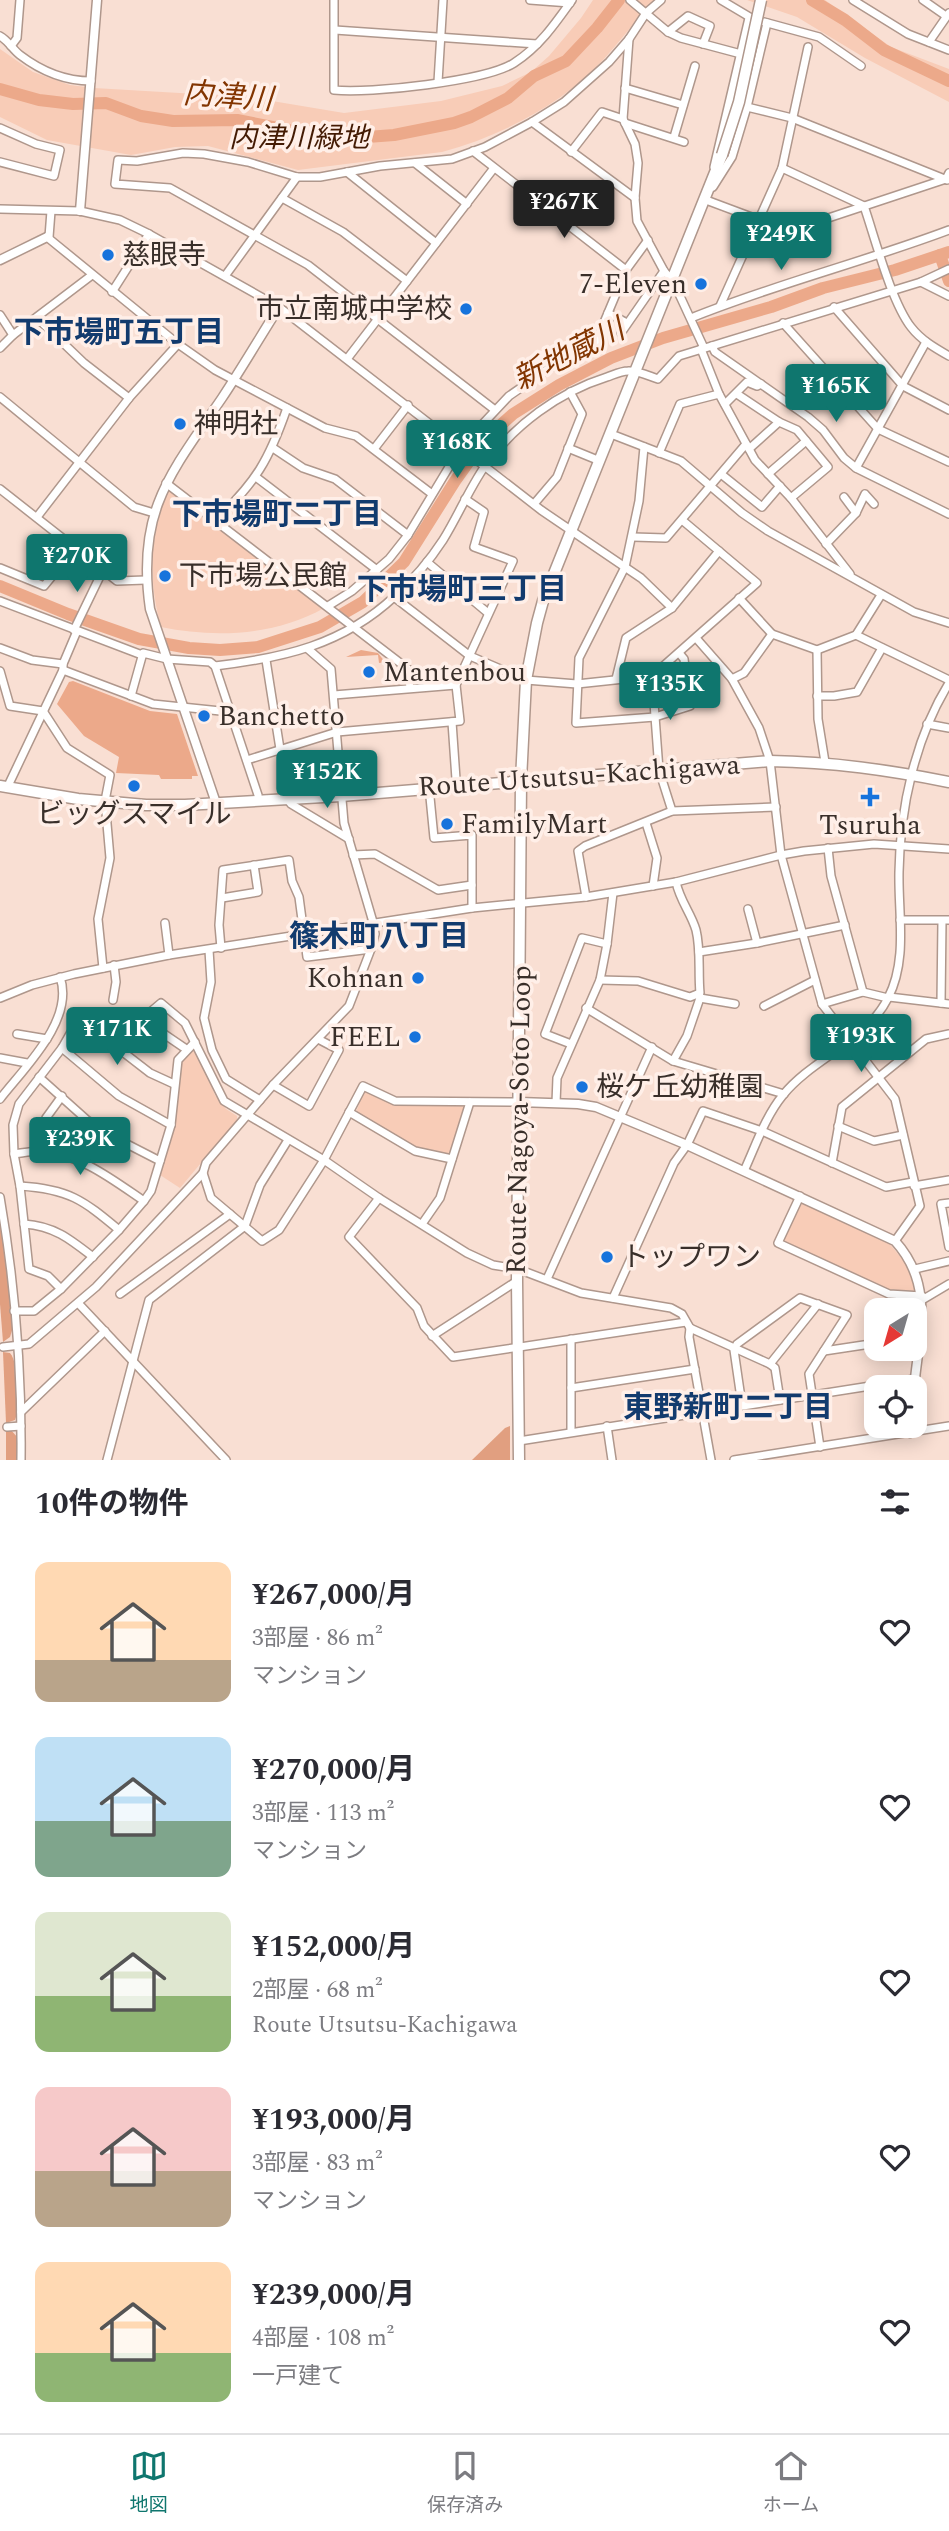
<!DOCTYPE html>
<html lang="ja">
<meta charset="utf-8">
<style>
body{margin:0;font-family:Spectral,"Noto Sans JP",serif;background:#f2f2f3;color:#2b2b33;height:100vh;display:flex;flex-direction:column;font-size:26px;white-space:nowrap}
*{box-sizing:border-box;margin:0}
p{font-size:23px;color:#7c7c81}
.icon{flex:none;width:38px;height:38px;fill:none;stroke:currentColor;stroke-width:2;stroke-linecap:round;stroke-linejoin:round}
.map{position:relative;height:1460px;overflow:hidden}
.sheet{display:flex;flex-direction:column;background:#fff;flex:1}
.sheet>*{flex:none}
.needle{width:46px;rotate:217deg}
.controls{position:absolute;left:864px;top:1298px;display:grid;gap:14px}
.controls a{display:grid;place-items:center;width:63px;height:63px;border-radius:14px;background:#fff;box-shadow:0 4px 18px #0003;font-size:35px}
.price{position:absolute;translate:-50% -60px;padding:0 16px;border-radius:7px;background:#0f766e;color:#fff;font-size:23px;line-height:46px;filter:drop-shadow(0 2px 4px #0008)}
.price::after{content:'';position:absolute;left:50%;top:42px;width:21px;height:16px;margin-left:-10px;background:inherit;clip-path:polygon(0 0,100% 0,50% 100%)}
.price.current{background:#222;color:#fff}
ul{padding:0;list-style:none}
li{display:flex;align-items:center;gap:21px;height:175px;padding:0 35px}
li span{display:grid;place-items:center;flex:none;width:196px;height:140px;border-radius:14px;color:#555}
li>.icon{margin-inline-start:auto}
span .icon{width:84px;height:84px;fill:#fffc;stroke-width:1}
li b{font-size:30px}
h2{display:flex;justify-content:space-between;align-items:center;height:84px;padding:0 35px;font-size:30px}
.tabs{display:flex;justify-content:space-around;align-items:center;height:98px;border-top:2px solid #e1e1e2;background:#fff;font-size:19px;color:#7c7c81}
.tabs a{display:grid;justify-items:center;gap:4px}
.tabs .current{color:#0f766e}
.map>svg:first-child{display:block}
.green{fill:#f8ccb7}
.forest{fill:#e19f80}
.water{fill:#eca98a}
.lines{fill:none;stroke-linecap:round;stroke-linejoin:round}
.river{stroke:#eca98a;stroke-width:12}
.minor-casing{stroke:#af978c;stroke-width:10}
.tertiary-casing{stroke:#af978c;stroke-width:11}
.secondary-casing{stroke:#af978c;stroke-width:13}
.minor{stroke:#fff;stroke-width:7}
.tertiary{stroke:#fff;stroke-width:8}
.secondary{stroke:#fff;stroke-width:10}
.secondary-bridge-casing{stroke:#af978c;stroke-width:13;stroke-linecap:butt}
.secondary-bridge{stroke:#fff;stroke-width:10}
.poi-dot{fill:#1773dc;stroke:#ffefe8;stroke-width:2.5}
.labels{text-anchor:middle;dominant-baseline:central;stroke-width:7;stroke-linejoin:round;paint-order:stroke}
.park-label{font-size:28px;font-style:italic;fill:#441b04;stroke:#ffefe8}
.poi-label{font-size:28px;fill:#392f2a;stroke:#ffefe8;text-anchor:start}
.street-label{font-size:28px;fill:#392f2a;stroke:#ffefe8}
.water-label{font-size:30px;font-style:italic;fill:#823501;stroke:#ffefe8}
.neighbourhood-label{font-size:30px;font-weight:bold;fill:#123b6e;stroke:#ffefe8}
</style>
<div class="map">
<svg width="949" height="1460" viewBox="0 0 949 1460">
<rect width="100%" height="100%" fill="#f9dfd3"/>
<!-- green -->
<g class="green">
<path d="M593 0H657L650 4C635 22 620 41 604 59 563 104 501 136 442 152L298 170 208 146 175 147 131 155 47 140 0 117V49L33 72 70 85 94 88 248 97 344 113 441 101 502 86 531 72 549 56 581 18Z"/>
<polygon points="747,0 825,0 891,47 949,69 949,102 865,58 797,17"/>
<path d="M169 489 324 608C275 636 214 638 161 627 148 580 149 534 169 489Z"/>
<polygon points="192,1050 197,1052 215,1095 226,1109 237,1116 237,1120 180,1188 160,1175 181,1061"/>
<polygon points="366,1092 395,1106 463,1106 465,1109 451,1153 448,1155 416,1149 356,1112 363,1094"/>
<polygon points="803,1204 889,1243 907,1265 916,1292 891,1291 782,1243 799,1205"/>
</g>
<!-- forest -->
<g class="forest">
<polygon points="0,1207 13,1327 10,1337 3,1342 0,1304"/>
<path d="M3 1352 10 1353C19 1363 20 1407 15 1420L6 1423Z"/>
<polygon points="510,1426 510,1460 472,1460 505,1428"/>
<polygon points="10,1429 19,1439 18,1460 6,1460 6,1430"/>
</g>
<!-- water -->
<g class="water">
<polygon points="361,650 378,653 385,662 379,663 378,655 346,657"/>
<polygon points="73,681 150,711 177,714 198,776 192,776 192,779 161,779 159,775 116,773 119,757 84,736 57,704 69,682"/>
</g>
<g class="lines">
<!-- river -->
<g class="river">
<polyline points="812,0 845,20 884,50 949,81"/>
<polyline points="0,89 39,100 73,104 106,103 141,116 173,121 237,120 293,131 319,131 354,138 394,135 454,123 471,117 508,98 534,76 566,61 597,28 619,0"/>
<polyline points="940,255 949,281"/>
<polyline points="0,586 68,614 139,639 189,648 220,650 258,647 320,627 363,602 404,562 455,481 485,439 513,414 559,385 611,358 663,338 771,307 823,288 895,270 949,252"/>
</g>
<defs>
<g id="minor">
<path d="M334 0V90C369 94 486 81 514 63 539 47 555 24 572 0"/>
<polyline points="530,0 570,3"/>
<polyline points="630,0 668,32 681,38 741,54"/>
<polyline points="721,0 753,19"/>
<polyline points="853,0 908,34 949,50"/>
<polyline points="923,0 946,16"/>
<polyline points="764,22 819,37 861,66"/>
<polyline points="335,30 537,44"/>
<polyline points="668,32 688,16 710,26 703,44"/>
<path d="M0 36C9 41 12 49 20 55 41 71 65 81 91 81"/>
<polyline points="629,39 623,119 635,144 638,163 635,198 637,221 664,271 673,281 704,348"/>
<polyline points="929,42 949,13"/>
<polyline points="11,46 17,38 20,0"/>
<polyline points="438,82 443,0"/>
<polyline points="625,88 683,105"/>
<polyline points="747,107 792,118 947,180"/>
<polyline points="532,122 635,198"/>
<polyline points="625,123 684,142"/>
<polyline points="0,128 36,144 60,150 54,176 0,162"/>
<polyline points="674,137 695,66"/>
<polyline points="473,151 626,270 648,240"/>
<polyline points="571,152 602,112 623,119"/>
<polyline points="415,163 467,204"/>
<polyline points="714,167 749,18"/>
<path d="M782 168 864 206C875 238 891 301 911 327 921 340 935 348 949 356"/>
<polyline points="347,172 436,243"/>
<polyline points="713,187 732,157 747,107 767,23"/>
<polyline points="282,198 343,232 407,281"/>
<polyline points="706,200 789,231 946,179 949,173"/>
<polyline points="0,209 80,211 120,220 149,234 279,307 541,510 641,578 672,608"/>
<polyline points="47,237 178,344 215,370 325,428 356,436 432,494"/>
<polyline points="49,237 51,211"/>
<polyline points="225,276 297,177"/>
<polyline points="921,282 949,269"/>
<polyline points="112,292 149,234"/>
<polyline points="720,306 782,168 808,47"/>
<polyline points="834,307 903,386 949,410"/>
<polyline points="608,313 627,323"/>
<polyline points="0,315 13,335"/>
<polyline points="37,318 84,363 129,398"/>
<path d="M691 318C775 284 864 262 949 230"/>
<polyline points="783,323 878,429 949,462"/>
<polyline points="621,333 664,271"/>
<polyline points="712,346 715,352 808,417 823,430 844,458 856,468 949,514"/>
<polyline points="0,348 13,335 92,275"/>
<polyline points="701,349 719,394 755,460 791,498 850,574"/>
<polyline points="347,359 494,168"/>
<polyline points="737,394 779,422 797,430 828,467 791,498"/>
<polyline points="0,397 134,507 154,513"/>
<polyline points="725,404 747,382 757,386 761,384"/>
<polyline points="495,410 308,265 170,188 115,184 118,160 137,161 183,153 204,154 248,162 297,177 320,177 380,166 452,159 485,147 532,122 564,102 609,62 629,39 646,13 661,0"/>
<polyline points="611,434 681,461 742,513 768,531 914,612 949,623"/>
<polyline points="644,447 639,501 625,567 579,658 576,723 655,717 690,706 684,659 679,653"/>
<polyline points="273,448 303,468 335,479 408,535"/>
<polyline points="568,448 600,461"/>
<polyline points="374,449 408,405"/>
<polyline points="749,449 779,422"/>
<polyline points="659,453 680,404 719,394"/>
<polyline points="856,468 926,342"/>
<polyline points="721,474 762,507 780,486"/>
<polyline points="768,474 806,441"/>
<polyline points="256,477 377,570"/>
<polyline points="166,483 408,669 410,688"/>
<polyline points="0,489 117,581 146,580"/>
<polyline points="844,497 856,513"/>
<polyline points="534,504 557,477 582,414 570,392"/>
<polyline points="37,517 129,398 178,344"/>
<path d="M216 520C256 482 269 460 287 408"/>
<polyline points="633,537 666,538 746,444"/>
<polyline points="826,544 856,513 865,494 874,504"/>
<polyline points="427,562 488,613"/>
<polyline points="0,568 44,586 75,548"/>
<polyline points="394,597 470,656 526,680 577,684 652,676 757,583 682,520"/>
<polyline points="739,598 772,634 817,650 856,635 881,595"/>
<polyline points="0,601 142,655"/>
<polyline points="328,606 352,591 389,559 408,535 461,447 509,396 551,367 592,351 626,270"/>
<polyline points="74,630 103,570"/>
<polyline points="856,635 949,680"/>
<polyline points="696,638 732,679 759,728 770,761 781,855 822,1004 895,1099 920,1206 895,1241"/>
<polyline points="0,648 32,660 63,664"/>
<polyline points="817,650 818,719 825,762"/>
<polyline points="266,660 280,749"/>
<polyline points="215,666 258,795"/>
<polyline points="63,670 153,704 230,712"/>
<polyline points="0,671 10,706 43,711 67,748 110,775 105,801 110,858 98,919 103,968"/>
<polyline points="652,676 659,770 672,811"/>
<polyline points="616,679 626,638 672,608 719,551"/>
<polyline points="732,679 744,673 772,634"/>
<polyline points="334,695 456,685"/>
<path d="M131 696 143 653 167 659 210 662 215 666C283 658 343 645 395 596 413 580 430 560 443 540 458 516 469 489 485 466 514 425 559 392 607 377 613 375 621 371 628 371 637 370 649 376 658 379L679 356 921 282 949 296"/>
<polyline points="817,696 834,696 857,692 882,648"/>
<polyline points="452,722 456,779"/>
<polyline points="927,724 949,728"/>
<polyline points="247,760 337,732 460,721 456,685 513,561 474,547 484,512 465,499"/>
<polyline points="429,787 434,838 472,835 472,908"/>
<polyline points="7,788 63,670 63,664 77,631"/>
<polyline points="287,799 291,804 349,839"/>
<polyline points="646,823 657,858 653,886"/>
<polyline points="353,855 375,854 438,890 472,885"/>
<polyline points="586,897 578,851 585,846 672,811 776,807"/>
<polyline points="222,898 258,892 254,865"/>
<polyline points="748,909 757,943"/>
<polyline points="900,920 949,920"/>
<polyline points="165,923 169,955"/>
<polyline points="221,948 219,925 223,870 289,860 292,881 299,897 307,957 371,949"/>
<polyline points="209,950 211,982 204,1018 212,1050 226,1079 260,1100"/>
<polyline points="699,952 757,943 845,925"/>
<path d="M600 980 638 981 690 997 700 993C698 972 701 950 696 930 691 913 680 901 676 882"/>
<polyline points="863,992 888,998"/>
<polyline points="889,997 949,1004"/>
<polyline points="0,998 32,985 74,974 169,955 472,908 586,897 676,882 781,855 804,851 874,844 949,849"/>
<polyline points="700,998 735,1004"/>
<polyline points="113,1000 116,982 114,965"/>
<polyline points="941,1003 942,921"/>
<polyline points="822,1004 863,992 831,876 828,848"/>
<polyline points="764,1006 815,980"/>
<polyline points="586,1008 673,1061 784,1094"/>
<polyline points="142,1019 186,1049"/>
<polyline points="17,1034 47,1039"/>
<polyline points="571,1044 545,1034 582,938 607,944"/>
<polyline points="62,1048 119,1096 171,1125"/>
<polyline points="116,1049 142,1019 161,1003 185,1023 224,1101 324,1160 379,1198 467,1253 493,1265 518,1269 581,1293 671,1308 682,1314 690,1328 770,1364"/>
<polyline points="0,1058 27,1063"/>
<polyline points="673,1061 687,1036 700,998 698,994"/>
<polyline points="39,1077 87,1120 121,1141 160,1161"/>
<polyline points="273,1085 309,1106 339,1050 318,1039"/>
<path d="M0 1099C24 1068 75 1020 60 977"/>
<polyline points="556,1103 557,1078 600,980 607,944 613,893"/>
<polyline points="349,1112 415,1151 452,1159"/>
<polyline points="838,1126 874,1141 903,1135"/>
<polyline points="41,1151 46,1118 62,1096"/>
<path d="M14 1154C22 1153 32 1151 41 1151 80 1154 113 1180 144 1201"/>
<polyline points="832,1163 842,1107 926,1039 949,1034"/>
<path d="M744 1171C756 1145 765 1117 783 1095 813 1058 866 1042 888 998 908 960 898 913 899 872 900 808 915 738 949 683"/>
<polyline points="203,1173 211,1198 262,1241 279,1230 324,1160 363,1086 395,1101 519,1102"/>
<path d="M20 1186C69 1189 83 1200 119 1230"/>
<polyline points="914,1186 949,1180"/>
<polyline points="800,1196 778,1243 889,1294 922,1296"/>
<path d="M0 1197C15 1283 22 1373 21 1460"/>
<polyline points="379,1198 349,1237 417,1308 424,1326 453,1357 686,1322"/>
<polyline points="949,1203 941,1204 949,1247"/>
<path d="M24 1224C54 1226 70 1239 93 1257"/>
<polyline points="422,1224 440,1198 470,1102"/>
<polyline points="915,1269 949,1261"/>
<polyline points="547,1279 652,1047"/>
<polyline points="61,1289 48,1276 29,1269 20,1186 14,1154 13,1125 19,1104 62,1048 79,1018 150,1073 174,1084"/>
<polyline points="120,1294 230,1214"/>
<polyline points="613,1298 674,1163 687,1145 703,1111 762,1131 886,1187 913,1182"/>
<polyline points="922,1300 949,1284"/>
<polyline points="78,1303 226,1460"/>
<polyline points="14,1311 34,1311 61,1289 119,1230 144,1201 151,1191 171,1125 178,1060 195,1042"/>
<polyline points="690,1328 689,1337 711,1460"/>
<polyline points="432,1336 517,1281"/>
<polyline points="571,1339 571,1431"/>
<polyline points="3,1347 29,1344 96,1287 203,1173 206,1163 273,1085 349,1006 371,949 375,934 373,922 344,823 331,669 308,649"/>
<polyline points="905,1349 917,1354"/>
<polyline points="824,1351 877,1343"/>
<polyline points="571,1388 695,1369"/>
<polyline points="780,1400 775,1368 770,1364 818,1304"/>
<polyline points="742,1405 734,1350 737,1344 800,1298 847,1315 809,1374 820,1447"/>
<polyline points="21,1412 105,1331"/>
<polyline points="607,1426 612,1460"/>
<polyline points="7,1427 21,1426"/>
<polyline points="519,1441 915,1379"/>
<polyline points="107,1460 149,1300 245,1226 260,1185 288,1140"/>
<polyline points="734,1460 949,1426"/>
</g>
<g id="tertiary">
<polyline points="80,211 97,0"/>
<polyline points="0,260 47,237"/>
<path d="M216 803 150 609C136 512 170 474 222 398 242 368 260 337 279 307"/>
<path d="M519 1102 578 1104 596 1107 687 1145 895 1241C935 1285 919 1334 914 1388"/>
<polyline points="910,1433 911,1426"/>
</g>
<g id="secondary">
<path d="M0 786 78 799 146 805H185L341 796 770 761C833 762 888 770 949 782"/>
<polyline points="519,1460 517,1281 521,780 526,680 537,623 543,601 722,155"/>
</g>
</defs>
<!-- minor casing -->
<use href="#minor" class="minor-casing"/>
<!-- tertiary casing -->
<use href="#tertiary" class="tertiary-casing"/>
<!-- secondary casing -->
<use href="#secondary" class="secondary-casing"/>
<!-- minor -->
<use href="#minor" class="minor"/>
<!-- tertiary -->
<use href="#tertiary" class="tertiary"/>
<!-- secondary -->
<use href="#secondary" class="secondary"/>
<defs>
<polyline id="secondary-bridge" points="722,155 739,102 761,0"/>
</defs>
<!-- secondary-bridge casing -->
<use href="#secondary-bridge" class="secondary-bridge-casing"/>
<!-- secondary-bridge -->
<use href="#secondary-bridge" class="secondary-bridge"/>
</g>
<!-- markers -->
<g class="poi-dot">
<circle cx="108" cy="255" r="7"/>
<circle cx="701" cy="284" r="7"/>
<circle cx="466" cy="309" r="7"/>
<circle cx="180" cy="424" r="7"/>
<circle cx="165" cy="576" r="7"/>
<circle cx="369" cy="672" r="7"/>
<circle cx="204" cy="716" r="7"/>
<circle cx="134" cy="786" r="7"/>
<path d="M866.5 786.5h7v7h7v7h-7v7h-7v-7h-7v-7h7z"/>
<circle cx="447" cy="824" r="7"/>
<circle cx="418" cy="978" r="7"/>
<circle cx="415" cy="1037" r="7"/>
<circle cx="582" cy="1087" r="7"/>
<circle cx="607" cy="1257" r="7"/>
</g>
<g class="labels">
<!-- park labels -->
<g class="park-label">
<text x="299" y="138">内津川緑地</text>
</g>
<!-- poi labels -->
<g class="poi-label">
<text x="122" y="255">慈眼寺</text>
<text x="687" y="284" text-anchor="end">7-Eleven</text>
<text x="452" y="309" text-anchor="end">市立南城中学校</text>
<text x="194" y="424">神明社</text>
<text x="179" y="576">下市場公民館</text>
<text x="383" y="672">Mantenbou</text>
<text x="218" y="716">Banchetto</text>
<text x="134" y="814" text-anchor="middle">ビッグスマイル</text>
<text x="461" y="824">FamilyMart</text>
<text x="870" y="825" text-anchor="middle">Tsuruha</text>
<text x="404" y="978" text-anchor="end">Kohnan</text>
<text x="401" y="1037" text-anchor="end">FEEL</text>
<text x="596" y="1087">桜ケ丘幼稚園</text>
<text x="621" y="1257">トップワン</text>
</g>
<!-- street labels -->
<g class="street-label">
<text transform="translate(579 776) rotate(-4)">Route Utsutsu-Kachigawa</text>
<text transform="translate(519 1120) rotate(-89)">Route Nagoya-Soto Loop</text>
</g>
<!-- water labels -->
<g class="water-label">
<text transform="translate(228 97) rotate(4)">内津川</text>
<text transform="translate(569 355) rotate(-27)">新地蔵川</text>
</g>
<!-- neighbourhood labels -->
<g class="neighbourhood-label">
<text x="119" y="333">下市場町五丁目</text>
<text x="277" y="515">下市場町二丁目</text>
<text x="462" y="590">下市場町三丁目</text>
<text x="379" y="937">篠木町八丁目</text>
<text x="728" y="1408">東野新町二丁目</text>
</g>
</g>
</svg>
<div class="controls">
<a><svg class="needle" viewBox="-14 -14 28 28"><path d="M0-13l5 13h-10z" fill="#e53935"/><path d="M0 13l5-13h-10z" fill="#7c7c81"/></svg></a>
<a><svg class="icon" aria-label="locate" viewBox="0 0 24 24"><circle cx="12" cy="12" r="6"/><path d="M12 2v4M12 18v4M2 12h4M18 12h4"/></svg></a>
</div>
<b class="price current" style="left:564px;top:240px">¥267K</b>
<b class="price" style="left:781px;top:272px">¥249K</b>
<b class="price" style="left:836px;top:424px">¥165K</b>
<b class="price" style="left:457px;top:480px">¥168K</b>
<b class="price" style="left:77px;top:594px">¥270K</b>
<b class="price" style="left:670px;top:722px">¥135K</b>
<b class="price" style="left:327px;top:810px">¥152K</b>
<b class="price" style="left:117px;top:1067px">¥171K</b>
<b class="price" style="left:861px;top:1074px">¥193K</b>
<b class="price" style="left:80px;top:1177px">¥239K</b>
</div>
<section class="sheet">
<h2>10件の物件<svg class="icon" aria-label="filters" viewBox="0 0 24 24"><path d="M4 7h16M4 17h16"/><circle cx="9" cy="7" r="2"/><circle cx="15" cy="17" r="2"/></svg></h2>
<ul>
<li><span style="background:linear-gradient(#ffd9b3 70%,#b9a48a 0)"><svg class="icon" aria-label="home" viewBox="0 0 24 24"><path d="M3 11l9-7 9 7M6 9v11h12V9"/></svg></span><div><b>¥267,000/月</b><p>3部屋 · 86 m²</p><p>マンション</p></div><svg class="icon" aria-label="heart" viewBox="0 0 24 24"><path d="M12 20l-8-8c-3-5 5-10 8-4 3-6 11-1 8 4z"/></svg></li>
<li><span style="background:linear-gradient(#bfe0f5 60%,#7fa58c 0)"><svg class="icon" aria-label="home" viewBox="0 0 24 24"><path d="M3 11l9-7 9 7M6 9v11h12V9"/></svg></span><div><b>¥270,000/月</b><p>3部屋 · 113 m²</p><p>マンション</p></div><svg class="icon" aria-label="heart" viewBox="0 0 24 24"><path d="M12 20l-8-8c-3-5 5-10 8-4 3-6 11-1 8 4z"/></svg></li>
<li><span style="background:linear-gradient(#dfe7d0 60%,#8fb573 0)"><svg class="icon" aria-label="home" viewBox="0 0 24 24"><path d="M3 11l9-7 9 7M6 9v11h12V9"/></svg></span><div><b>¥152,000/月</b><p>2部屋 · 68 m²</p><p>Route Utsutsu-Kachigawa</p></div><svg class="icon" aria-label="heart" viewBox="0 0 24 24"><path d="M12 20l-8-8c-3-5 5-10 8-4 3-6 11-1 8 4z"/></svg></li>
<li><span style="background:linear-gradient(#f6c9c9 60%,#b9a48a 0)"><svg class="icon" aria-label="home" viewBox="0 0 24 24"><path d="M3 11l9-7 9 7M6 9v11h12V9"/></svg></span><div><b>¥193,000/月</b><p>3部屋 · 83 m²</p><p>マンション</p></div><svg class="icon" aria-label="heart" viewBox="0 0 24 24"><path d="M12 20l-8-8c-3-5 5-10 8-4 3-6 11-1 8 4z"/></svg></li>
<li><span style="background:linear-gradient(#ffd9b3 65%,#8fb573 0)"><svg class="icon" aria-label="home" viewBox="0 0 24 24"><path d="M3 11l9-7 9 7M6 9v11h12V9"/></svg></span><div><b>¥239,000/月</b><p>4部屋 · 108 m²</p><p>一戸建て</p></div><svg class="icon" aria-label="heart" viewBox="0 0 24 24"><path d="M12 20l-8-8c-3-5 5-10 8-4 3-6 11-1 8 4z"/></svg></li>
</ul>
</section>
<nav class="tabs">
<a class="current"><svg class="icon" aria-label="map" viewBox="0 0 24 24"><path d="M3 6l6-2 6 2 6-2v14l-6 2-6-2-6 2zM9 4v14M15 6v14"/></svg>地図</a>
<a><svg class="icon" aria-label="saved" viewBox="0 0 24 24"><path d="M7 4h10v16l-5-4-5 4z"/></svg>保存済み</a>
<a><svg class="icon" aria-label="home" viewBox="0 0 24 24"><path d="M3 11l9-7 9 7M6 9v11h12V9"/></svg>ホーム</a>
</nav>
